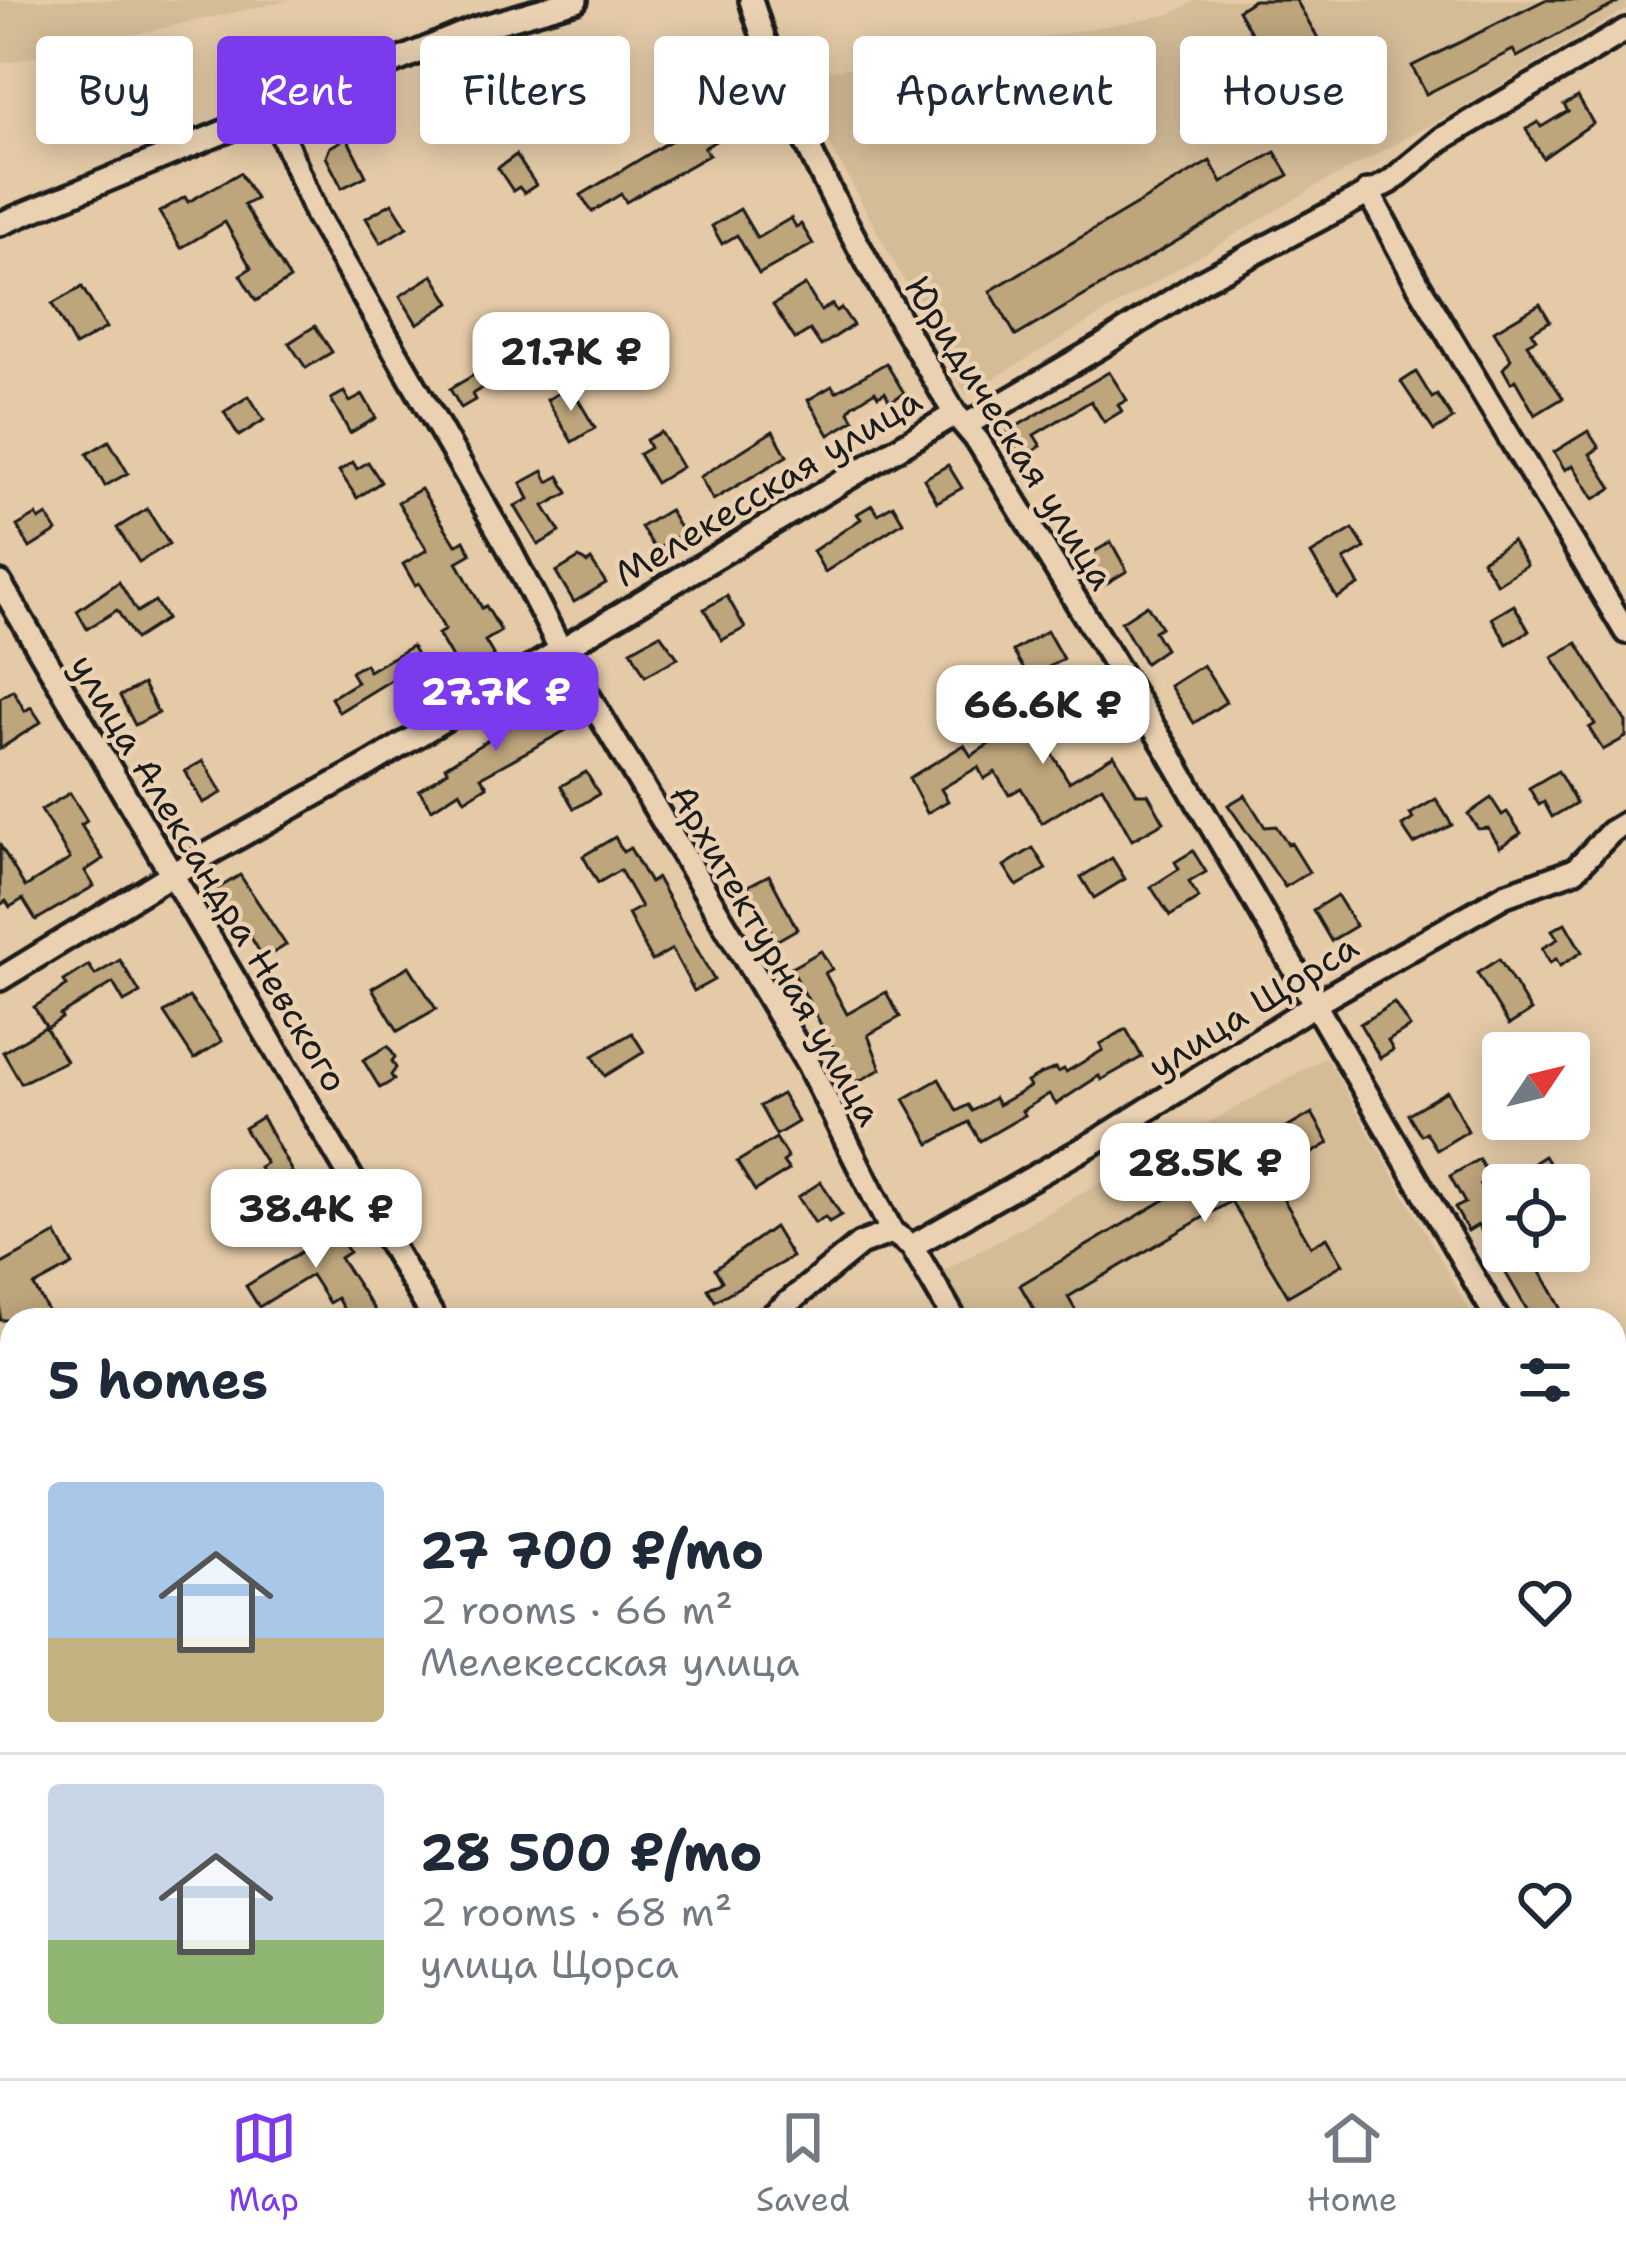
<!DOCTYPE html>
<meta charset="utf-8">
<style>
body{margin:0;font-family:"Shantell Sans",sans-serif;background:#f2f2f3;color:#1f2937;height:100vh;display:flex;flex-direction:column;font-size:45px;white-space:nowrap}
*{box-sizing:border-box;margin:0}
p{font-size:39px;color:#747a83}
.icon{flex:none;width:66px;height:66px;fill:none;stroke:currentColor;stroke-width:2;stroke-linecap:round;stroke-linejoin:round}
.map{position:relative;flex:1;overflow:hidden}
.drawer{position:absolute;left:0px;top:1308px;width:1626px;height:771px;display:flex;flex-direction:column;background:#fff;border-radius:36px 36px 0 0;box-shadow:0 6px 30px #0003}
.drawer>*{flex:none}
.top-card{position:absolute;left:36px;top:36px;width:1554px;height:108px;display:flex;gap:24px}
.needle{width:78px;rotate:55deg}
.fabs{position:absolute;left:1482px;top:1032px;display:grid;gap:24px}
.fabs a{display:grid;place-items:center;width:108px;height:108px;border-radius:12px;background:#fff;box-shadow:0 6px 30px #0003;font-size:60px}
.price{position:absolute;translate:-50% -102px;padding:0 27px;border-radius:24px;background:#fff;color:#222;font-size:39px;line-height:78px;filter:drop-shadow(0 3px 6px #0008)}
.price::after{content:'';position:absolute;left:50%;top:72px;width:36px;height:27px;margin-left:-18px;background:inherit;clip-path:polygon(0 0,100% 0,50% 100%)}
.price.selected{background:#7c3aed;color:#fff}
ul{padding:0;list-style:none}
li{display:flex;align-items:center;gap:36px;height:300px;padding:0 48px}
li+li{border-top:3px solid #e0e1e3}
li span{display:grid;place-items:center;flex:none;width:336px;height:240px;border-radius:12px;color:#555}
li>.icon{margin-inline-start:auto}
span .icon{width:144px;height:144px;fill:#fffc;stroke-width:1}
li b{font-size:51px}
h2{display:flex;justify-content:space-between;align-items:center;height:144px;padding:0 48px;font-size:51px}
.chip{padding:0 42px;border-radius:12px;background:#fff;box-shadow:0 6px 30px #0003;font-size:42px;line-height:108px}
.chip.selected{background:#7c3aed;color:#fff}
.tab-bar{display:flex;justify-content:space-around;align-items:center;height:168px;border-top:3px solid #e0e1e3;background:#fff;font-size:33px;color:#747a83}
.tab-bar a{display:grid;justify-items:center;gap:6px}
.tab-bar .selected{color:#7c3aed}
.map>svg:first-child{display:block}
.built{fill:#d4bc97}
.building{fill:#bda57c;stroke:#1c1c1c;stroke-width:3}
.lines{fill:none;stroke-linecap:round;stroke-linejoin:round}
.minor-casing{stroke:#1c1c1c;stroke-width:30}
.primary-casing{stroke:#1c1c1c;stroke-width:42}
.minor{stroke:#ead1b2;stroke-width:21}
.primary{stroke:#f8deab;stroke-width:33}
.labels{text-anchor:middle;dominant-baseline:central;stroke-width:9;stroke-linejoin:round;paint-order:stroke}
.street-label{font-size:36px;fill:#1c1c1c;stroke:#ead1b2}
</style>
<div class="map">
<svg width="1626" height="2078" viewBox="0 0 1626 2078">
<rect width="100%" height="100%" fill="#e4caa7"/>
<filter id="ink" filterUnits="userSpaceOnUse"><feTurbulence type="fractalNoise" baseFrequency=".00833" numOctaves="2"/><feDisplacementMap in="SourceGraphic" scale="24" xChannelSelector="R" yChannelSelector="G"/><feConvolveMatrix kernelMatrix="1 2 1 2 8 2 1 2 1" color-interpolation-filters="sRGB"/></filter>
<g filter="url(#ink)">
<!-- built -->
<g class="built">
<polygon points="0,0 291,0 0,64"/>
<polygon points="1197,0 1626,0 1626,9 1460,109 1315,187 966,395 793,76 995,46 1171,14"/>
<polygon points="1326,1057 1475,1320 971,1320 943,1271"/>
</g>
<!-- building -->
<g class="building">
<polygon points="1254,0 1296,0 1337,71 1289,99 1238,10"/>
<polygon points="1545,0 1622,0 1517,57 1513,50 1426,94 1412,66"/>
<polygon points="1129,43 1139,101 899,140 890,81"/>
<polygon points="1578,97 1593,123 1543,158 1526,129 1538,122 1541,127 1568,111 1564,105"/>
<polygon points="728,106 740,126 704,148 709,155 626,202 621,194 592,212 581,195"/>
<polygon points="347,138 366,176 342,188 326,157 330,147"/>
<polygon points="1275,152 1289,175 1016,336 990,291 1210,161 1222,183"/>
<polygon points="516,155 536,185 524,193 519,187 513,191 498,168"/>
<polygon points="240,173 256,199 244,205 290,279 256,301 240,275 251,268 225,222 181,248 159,212 185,197 188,202"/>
<polygon points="392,203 407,227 381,243 366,218"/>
<polygon points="740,209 757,238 791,218 796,227 801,224 813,244 759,274 737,235 722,244 712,226"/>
<polygon points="433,275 450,303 417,324 400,296"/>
<polygon points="805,285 821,311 832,304 836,311 841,308 853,325 821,346 810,330 795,339 773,305"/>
<polygon points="82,287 106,328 75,346 52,304"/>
<polygon points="1540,304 1550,321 1532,332 1536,339 1527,344 1563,398 1535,415 1515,380 1511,383 1503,369 1511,359 1494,331"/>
<polygon points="315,326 332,352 306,368 289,343"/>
<polygon points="886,363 904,393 890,402 885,392 878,396 875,391 852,406 849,412 854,420 829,435 808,400 832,386 836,392"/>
<polygon points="491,365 499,378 472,394 475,400 461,408 450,389"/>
<polygon points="1109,372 1127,400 1118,405 1122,411 1104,422 1091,401 1034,435 1041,446 1023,458 1007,432"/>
<polygon points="1416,372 1432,398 1437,395 1453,419 1434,431 1401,382"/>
<polygon points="570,386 595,428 572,442 547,400"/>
<polygon points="344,392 350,402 363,395 376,418 350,433 331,399"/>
<polygon points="249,396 264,420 239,436 224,412"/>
<polygon points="773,431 787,456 713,500 700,477"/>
<polygon points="1588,431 1599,448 1590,454 1612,488 1594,499 1573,465 1565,470 1554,452"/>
<polygon points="661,432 682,467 656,483 639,454 650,448 646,440"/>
<polygon points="109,441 128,473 105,486 87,454"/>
<polygon points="353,462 357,469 368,462 381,482 357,498 339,471"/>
<polygon points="948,465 962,488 937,502 924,479"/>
<polygon points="543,471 548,482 559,476 568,493 544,506 560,532 538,545 515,506 529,499 521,483"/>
<polygon points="421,489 456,545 464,540 471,554 457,562 482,608 486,606 501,631 485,641 494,656 462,675 438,634 445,630 419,583 415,585 403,564 427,550 398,502"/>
<polygon points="872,505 878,514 893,505 903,522 825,572 813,551 861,519 857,514"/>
<polygon points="147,509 169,544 139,562 117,528"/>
<polygon points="669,510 683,533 656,550 641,527"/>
<polygon points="36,515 39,520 47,515 57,531 30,548 17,526"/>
<polygon points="1353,529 1365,548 1344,560 1359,585 1337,598 1311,554"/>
<polygon points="1512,541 1527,565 1497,584 1482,560"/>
<polygon points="1111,542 1127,571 1099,588 1082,559"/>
<polygon points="579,558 587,563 591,560 606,583 574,602 556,572"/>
<polygon points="119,582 137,612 155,601 166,619 135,639 117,610 87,629 77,611"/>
<polygon points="727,596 745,628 722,640 704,609"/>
<polygon points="1147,605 1161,627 1154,631 1165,649 1145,663 1121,622"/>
<polygon points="1514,605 1529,631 1507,644 1492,618"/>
<polygon points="1047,631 1063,659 1029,678 1013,651"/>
<polygon points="660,634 678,658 645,676 631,650"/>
<polygon points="1577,643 1626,722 1626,737 1603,750 1589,728 1595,724 1552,657"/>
<polygon points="412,646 427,671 401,686 396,677 339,712 331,698 357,682 351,672 365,664 369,671"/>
<polygon points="1203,665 1226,702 1194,723 1170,686"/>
<polygon points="1084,682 1103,714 1048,747 1069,782 1114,755 1137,794 1148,794 1164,822 1132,840 1102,786 1042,823 1021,788 1009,795 995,772 984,779 978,767 941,789 948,801 927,813 909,778 964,745 971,756"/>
<polygon points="143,684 158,713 135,725 120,696"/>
<polygon points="13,690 25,711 31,707 41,722 0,749 0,698"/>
<polygon points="555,698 570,728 481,777 487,786 465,800 460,791 432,809 419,790 448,771 445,767"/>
<polygon points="203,761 222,793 203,803 185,771"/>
<polygon points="1558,771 1576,803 1552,817 1544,802 1539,805 1529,788"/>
<polygon points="586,772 599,794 574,809 561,786"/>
<polygon points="70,793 87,821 81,825 103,859 85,871 94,886 36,920 23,899 10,907 6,901 0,905 0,845 25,887 70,859 41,810"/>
<polygon points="1245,795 1265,827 1276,826 1288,844 1291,843 1309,872 1285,887 1228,805"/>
<polygon points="1491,798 1502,815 1507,812 1521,833 1500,847 1488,828 1478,829 1468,814"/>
<polygon points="1436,799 1452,825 1414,844 1402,826 1413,819 1410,814"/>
<polygon points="615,837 623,852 630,848 650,883 657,878 714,980 694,991 672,949 652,961 628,914 641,907 620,870 598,883 583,856"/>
<polygon points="1033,848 1046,869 1017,886 1004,866"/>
<polygon points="1193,851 1206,872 1189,882 1199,898 1170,916 1151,887 1179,869 1175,862"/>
<polygon points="1112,858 1125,879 1094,898 1081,877"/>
<polygon points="240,875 286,945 264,959 244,926 238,929 214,891"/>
<polygon points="769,875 797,929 776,941 748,886"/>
<polygon points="1337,895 1356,926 1331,941 1313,910"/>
<polygon points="1565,923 1582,952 1560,966 1556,959 1550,963 1542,948 1558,939 1552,930"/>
<polygon points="821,951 832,969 825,973 847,1014 886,992 900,1017 868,1035 881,1069 857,1082 849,1066 844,1068 791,968"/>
<polygon points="1499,959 1531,1011 1509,1025 1477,973"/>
<polygon points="120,960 140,993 124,1002 113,983 60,1015 62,1018 47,1028 34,1007 67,986 64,981 89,965 95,975"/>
<polygon points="409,966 436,1009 398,1031 372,988"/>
<polygon points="189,997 222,1041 194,1059 164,1013"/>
<polygon points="1394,1003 1410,1027 1388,1041 1393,1050 1380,1058 1360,1024"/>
<polygon points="45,1027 66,1061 21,1083 3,1052"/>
<polygon points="1126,1029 1142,1057 1101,1080 1099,1076 1056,1104 1049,1094 1022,1111 1025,1115 980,1141 969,1122 930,1144 904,1099 939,1079 957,1111 968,1105 972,1111 994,1098 998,1105 1030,1087 1027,1082 1041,1074 1056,1068 1058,1072 1064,1069 1066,1072 1103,1050 1100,1044"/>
<polygon points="632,1033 644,1052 605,1076 593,1056"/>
<polygon points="388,1046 395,1057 392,1061 396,1068 391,1075 394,1080 380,1088 363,1060"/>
<polygon points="1447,1091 1468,1131 1437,1150 1426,1132 1421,1135 1408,1114"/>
<polygon points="782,1094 798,1122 776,1135 760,1106"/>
<polygon points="1312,1113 1329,1143 1271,1178 1311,1246 1327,1237 1343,1264 1288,1296 1231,1201 1068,1297 1081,1320 1040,1320 1020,1285"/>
<polygon points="262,1117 292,1172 270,1185 259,1167 266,1163 244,1128"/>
<polygon points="776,1138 788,1158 783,1162 789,1170 755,1191 737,1162"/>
<polygon points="1544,1156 1558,1178 1547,1185 1498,1185"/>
<polygon points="1479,1159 1493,1185 1480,1185 1503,1224 1503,1251 1553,1251 1535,1261 1565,1315 1556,1320 1533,1320 1478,1225 1468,1231 1455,1208 1465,1203 1450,1176"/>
<polygon points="821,1182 841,1215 829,1222 825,1217 815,1223 798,1197"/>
<polygon points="310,1209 326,1236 336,1230 349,1252 340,1258 381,1320 350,1320 337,1298 329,1303 311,1275 259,1307 246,1286 304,1250 287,1222"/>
<polygon points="774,1227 792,1257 715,1301 708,1289 722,1281 715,1269"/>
<polygon points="56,1234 73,1265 34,1286 53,1320 0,1320 0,1265"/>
</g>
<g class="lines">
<defs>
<g id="minor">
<path d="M751 0C797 149 877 281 955 414L978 441 1168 751 1498 1320"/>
<polyline points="272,111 317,216 508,547 561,650 808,1064 892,1232 912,1246 955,1320"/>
<polyline points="1368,191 1418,284 1626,632"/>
<polyline points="0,224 474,29 576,0"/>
<polyline points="0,583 435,1320"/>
<polyline points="0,979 172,874 370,764 955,414 966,425 1103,345 1202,281 1390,182 1442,139 1626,30"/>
<polyline points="912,1246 1104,1137 1315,1004 1505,895 1575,870 1611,832 1626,823"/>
<polyline points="767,1320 860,1244 892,1232"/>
<polyline points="1614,1520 1626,1540"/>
<polyline points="1614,1627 1626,1620"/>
<polyline points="0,1773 12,1765"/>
<polyline points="1614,1939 1626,1931"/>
<polyline points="856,2078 866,2067"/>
<polyline points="1377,2078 1396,2067"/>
</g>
<g id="primary">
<polyline points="0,1501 12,1521"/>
<polyline points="332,2067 339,2078"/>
</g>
</defs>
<!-- minor casing -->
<use href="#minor" class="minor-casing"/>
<!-- primary casing -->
<use href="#primary" class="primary-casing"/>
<!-- minor -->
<use href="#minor" class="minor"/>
<!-- primary -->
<use href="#primary" class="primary"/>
</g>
</g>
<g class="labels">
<!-- street labels -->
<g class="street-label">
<text transform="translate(1010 433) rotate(58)">Юридическая улица</text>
<text transform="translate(768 487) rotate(-31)">Мелекесская улица</text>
<text transform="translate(209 873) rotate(59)">улица Александра Невского</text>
<text transform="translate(776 955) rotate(60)">Архитектурная улица</text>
<text transform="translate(1253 1006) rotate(-32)">улица Щорса</text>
</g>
</g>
</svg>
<div class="fabs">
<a><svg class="needle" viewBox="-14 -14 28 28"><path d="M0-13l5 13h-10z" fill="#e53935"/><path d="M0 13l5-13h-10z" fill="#747a83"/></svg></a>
<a><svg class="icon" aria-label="locate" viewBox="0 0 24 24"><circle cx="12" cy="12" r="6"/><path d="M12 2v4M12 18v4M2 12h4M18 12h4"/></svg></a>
</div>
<b class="price" style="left:571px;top:414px">21.7K ₽</b>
<b class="price selected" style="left:496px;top:754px">27.7K ₽</b>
<b class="price" style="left:1043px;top:767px">66.6K ₽</b>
<b class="price" style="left:1205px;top:1225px">28.5K ₽</b>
<b class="price" style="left:316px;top:1271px">38.4K ₽</b>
<div class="top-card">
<a class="chip">Buy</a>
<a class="chip selected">Rent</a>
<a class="chip">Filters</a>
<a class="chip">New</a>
<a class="chip">Apartment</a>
<a class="chip">House</a>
</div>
<section class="drawer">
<h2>5 homes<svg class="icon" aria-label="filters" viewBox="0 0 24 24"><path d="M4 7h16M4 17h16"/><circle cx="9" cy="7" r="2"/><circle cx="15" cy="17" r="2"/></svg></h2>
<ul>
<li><span style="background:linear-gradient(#a9c7e8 65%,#c2b280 0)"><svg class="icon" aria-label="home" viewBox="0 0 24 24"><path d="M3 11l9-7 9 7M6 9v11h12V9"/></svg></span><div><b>27 700 ₽/mo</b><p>2 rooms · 66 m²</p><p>Мелекесская улица</p></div><svg class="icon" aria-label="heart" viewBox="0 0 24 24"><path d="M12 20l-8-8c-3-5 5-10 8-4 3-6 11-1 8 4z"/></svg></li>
<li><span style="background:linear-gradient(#c9d6e8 65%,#8fb573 0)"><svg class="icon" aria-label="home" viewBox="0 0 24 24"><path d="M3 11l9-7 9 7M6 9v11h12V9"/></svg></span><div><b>28 500 ₽/mo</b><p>2 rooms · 68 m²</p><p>улица Щорса</p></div><svg class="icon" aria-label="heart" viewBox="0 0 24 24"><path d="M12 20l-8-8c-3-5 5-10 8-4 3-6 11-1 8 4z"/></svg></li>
</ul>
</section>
</div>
<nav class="tab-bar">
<a class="selected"><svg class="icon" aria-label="map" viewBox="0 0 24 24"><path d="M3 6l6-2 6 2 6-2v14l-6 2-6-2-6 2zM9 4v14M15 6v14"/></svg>Map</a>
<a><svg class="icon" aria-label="saved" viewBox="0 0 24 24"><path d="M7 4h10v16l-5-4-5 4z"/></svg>Saved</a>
<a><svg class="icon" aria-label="home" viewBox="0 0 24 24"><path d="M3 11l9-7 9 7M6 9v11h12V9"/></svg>Home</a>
</nav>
